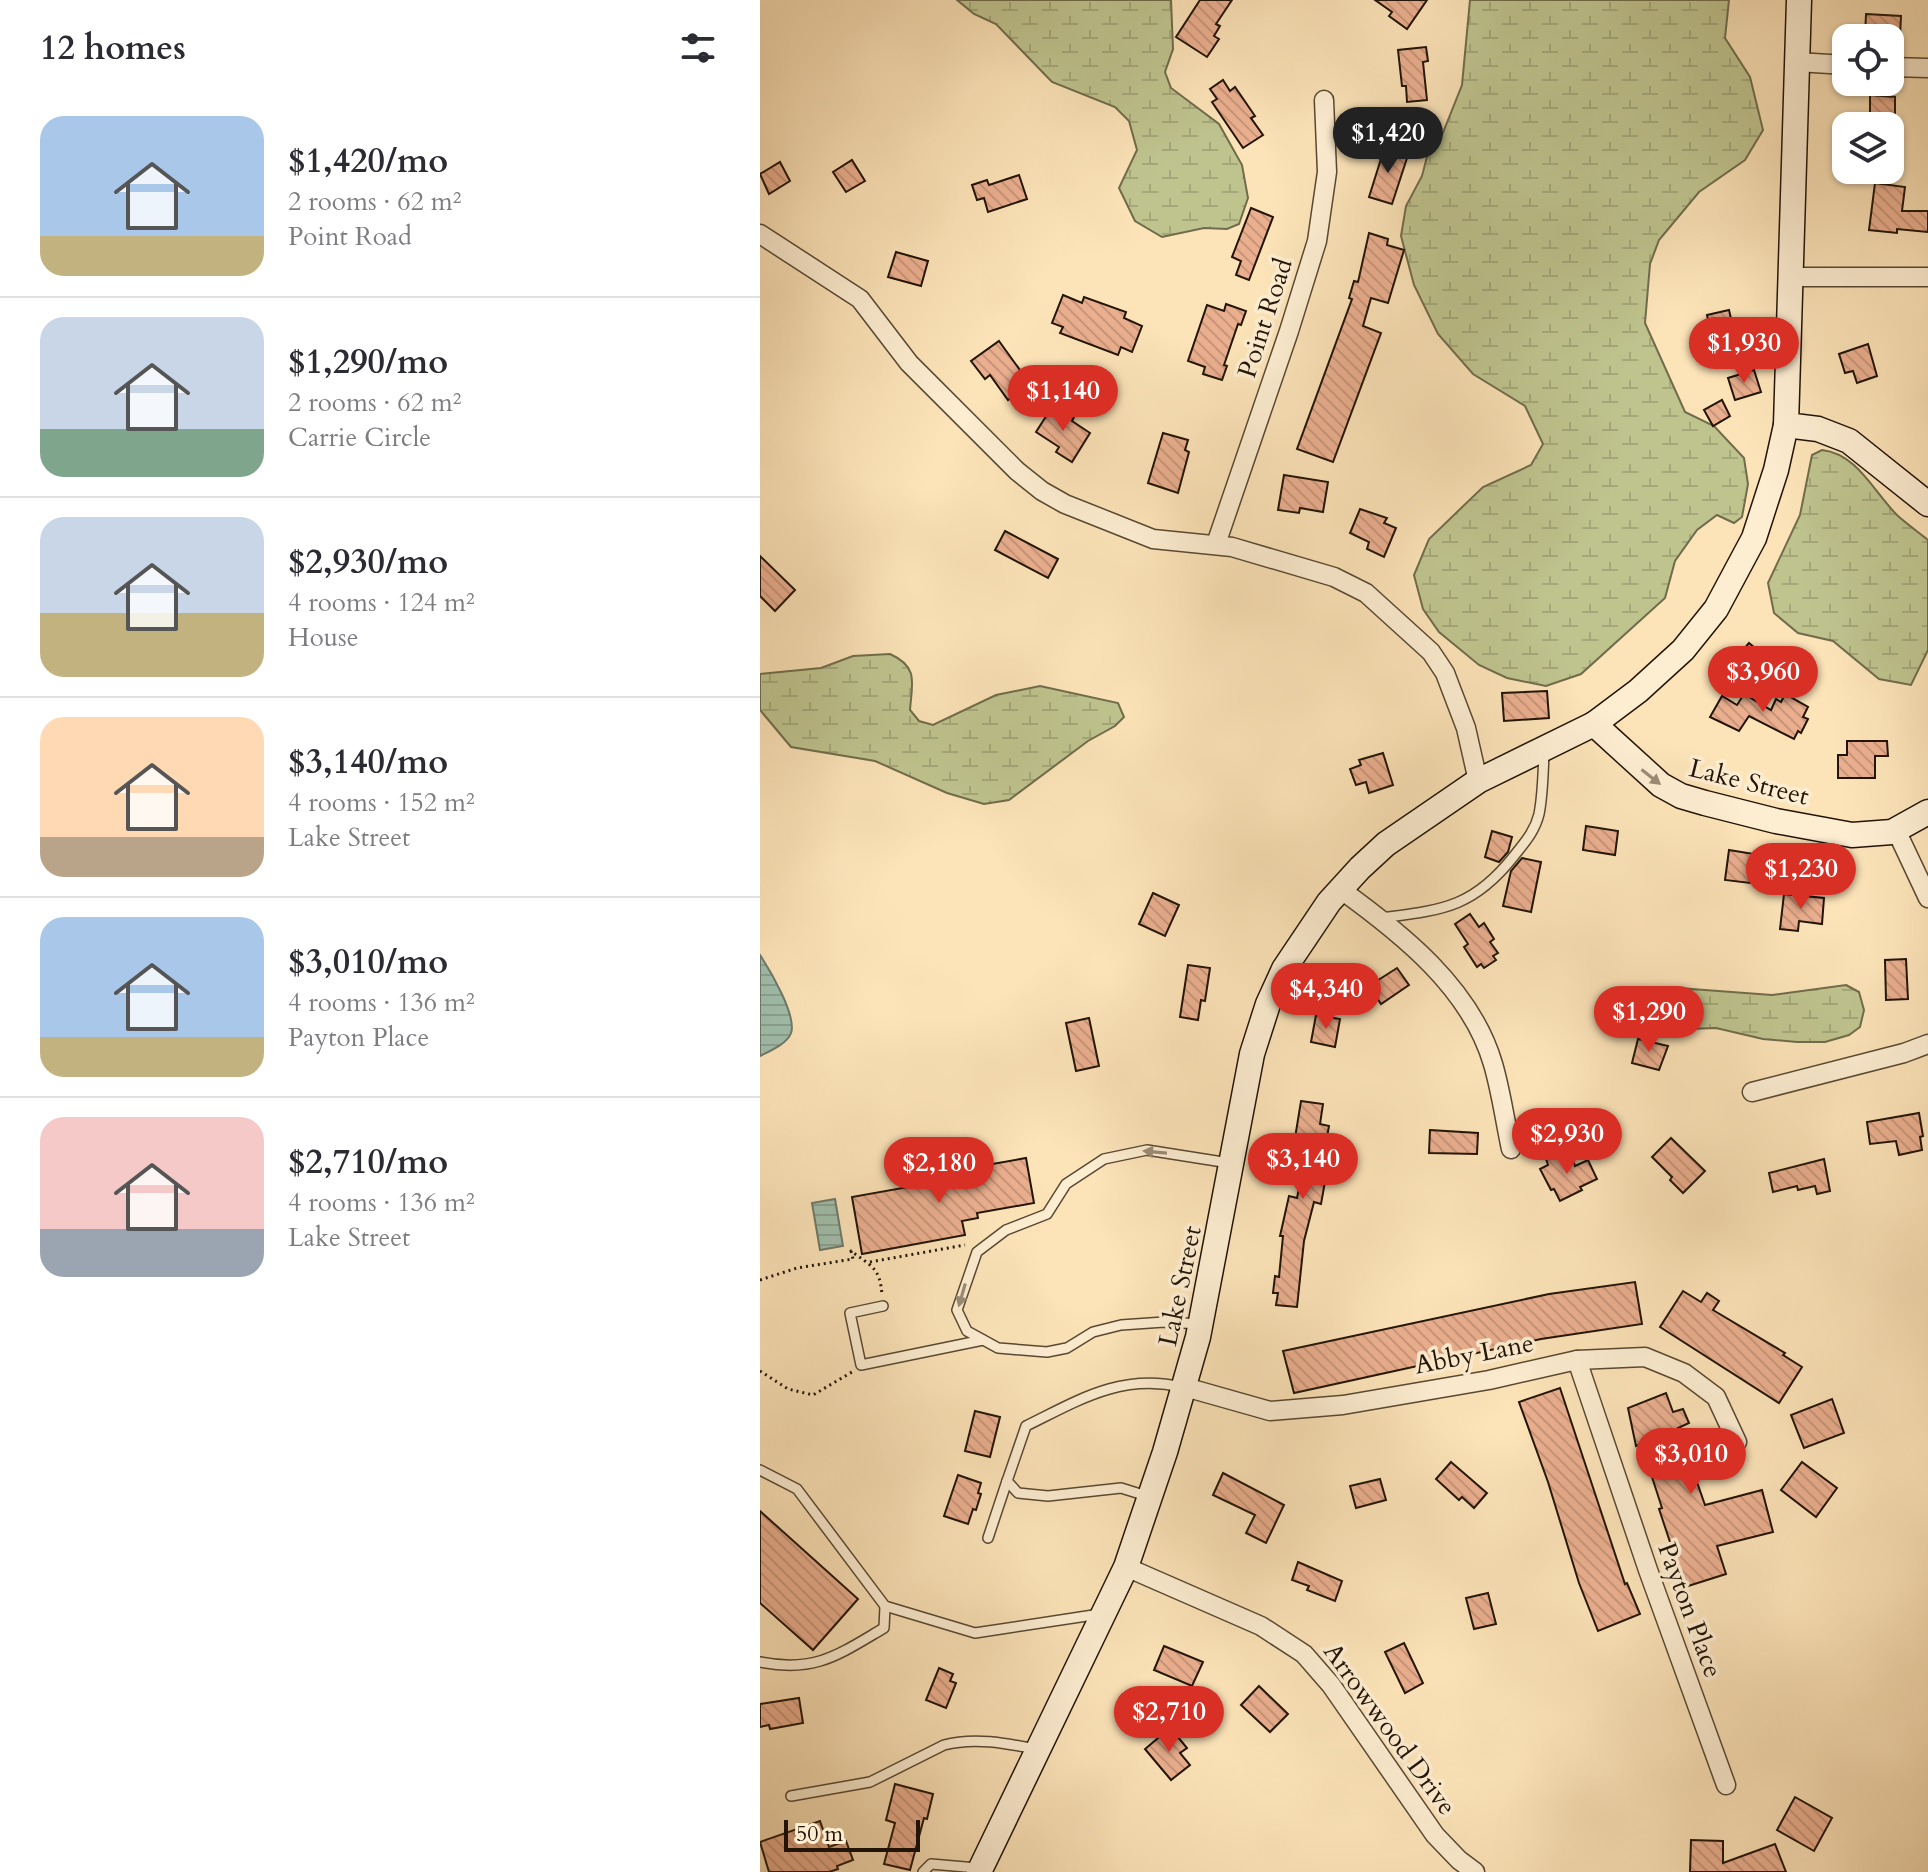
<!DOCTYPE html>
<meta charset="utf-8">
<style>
body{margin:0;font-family:Cardo,serif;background:#f2f2f3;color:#2b2b33;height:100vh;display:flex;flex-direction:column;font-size:30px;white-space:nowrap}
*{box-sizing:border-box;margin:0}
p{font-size:26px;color:#7c7c81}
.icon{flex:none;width:44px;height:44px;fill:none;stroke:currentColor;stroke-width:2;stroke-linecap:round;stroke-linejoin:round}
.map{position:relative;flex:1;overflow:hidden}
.side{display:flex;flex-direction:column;background:#fff;width:760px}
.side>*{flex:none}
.tools{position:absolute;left:1072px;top:24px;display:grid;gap:16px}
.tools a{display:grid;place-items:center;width:72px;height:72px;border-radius:16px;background:#fff;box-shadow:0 2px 6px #0004;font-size:40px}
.scale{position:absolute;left:24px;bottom:20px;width:136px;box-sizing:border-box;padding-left:8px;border:4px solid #221407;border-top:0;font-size:22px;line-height:28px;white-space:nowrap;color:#221407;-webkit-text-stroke:6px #fdedd1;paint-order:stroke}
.price{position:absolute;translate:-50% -68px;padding:0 18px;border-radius:28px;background:#d93025;color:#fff;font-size:26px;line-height:52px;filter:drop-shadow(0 2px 4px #0008)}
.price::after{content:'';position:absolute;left:50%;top:48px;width:24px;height:18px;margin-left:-12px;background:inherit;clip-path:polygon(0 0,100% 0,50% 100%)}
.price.on{background:#222;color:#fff}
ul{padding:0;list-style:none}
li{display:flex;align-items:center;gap:24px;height:200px;padding:0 40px}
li+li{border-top:2px solid #e1e1e2}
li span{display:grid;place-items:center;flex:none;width:224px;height:160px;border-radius:24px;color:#555}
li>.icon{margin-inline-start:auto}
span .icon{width:96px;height:96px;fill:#fffc;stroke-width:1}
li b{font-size:34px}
h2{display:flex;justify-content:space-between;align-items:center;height:96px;padding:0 40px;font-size:34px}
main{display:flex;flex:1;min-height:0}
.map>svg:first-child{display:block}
.wetland{fill:url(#wetland-marsh);stroke:#706c4b;stroke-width:2}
.water{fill:url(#water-rules);stroke:#6e7a69;stroke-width:2}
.building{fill:url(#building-back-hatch);stroke:#221407;stroke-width:2}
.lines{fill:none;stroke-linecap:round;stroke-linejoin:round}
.service-casing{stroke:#584833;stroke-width:12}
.minor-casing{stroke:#584833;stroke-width:21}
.secondary-casing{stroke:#221407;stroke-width:27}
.path{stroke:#221407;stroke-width:3;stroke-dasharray:2 4;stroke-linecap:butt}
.service{stroke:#fdedd1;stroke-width:9}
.minor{stroke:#fdedd1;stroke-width:18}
.secondary{stroke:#fdedd1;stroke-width:24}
.oneway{fill:#9a8b76}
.labels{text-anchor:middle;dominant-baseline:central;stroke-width:7;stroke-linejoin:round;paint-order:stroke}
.street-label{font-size:26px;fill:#221407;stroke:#fdedd1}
</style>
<main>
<section class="side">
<h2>12 homes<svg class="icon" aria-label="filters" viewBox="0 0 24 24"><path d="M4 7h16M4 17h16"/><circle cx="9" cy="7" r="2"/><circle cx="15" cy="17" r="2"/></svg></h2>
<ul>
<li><span style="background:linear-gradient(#a9c7e8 75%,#c2b280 0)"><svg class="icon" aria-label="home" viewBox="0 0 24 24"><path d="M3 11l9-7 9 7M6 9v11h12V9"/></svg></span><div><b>$1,420/mo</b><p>2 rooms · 62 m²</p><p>Point Road</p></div></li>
<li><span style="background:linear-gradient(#c9d6e8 70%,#7fa58c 0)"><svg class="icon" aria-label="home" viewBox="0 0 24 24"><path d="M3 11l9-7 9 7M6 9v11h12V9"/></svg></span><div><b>$1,290/mo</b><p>2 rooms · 62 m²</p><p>Carrie Circle</p></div></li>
<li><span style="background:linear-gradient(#c9d6e8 60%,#c2b280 0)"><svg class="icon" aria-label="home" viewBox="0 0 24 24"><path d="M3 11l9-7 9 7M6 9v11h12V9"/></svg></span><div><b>$2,930/mo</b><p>4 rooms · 124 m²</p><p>House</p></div></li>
<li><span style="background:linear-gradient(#ffd9b3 75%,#b9a48a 0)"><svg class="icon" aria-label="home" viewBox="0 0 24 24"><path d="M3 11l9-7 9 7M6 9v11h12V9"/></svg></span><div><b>$3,140/mo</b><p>4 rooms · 152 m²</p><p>Lake Street</p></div></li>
<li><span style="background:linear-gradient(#a9c7e8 75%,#c2b280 0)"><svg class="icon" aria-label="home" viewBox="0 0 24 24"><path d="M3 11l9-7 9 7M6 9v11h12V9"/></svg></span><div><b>$3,010/mo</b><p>4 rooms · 136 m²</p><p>Payton Place</p></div></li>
<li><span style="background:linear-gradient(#f6c9c9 70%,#9aa5b1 0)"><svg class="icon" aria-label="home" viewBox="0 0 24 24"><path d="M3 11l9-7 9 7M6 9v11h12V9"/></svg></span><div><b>$2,710/mo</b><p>4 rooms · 136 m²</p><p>Lake Street</p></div></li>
</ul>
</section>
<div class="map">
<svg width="1168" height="1872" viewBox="0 0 1168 1872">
<defs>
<pattern id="wetland-marsh" width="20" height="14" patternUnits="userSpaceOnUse" patternTransform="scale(2)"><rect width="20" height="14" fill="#bfc48f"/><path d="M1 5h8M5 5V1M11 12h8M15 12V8" fill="none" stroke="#a4a87a"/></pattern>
<pattern id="water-rules" width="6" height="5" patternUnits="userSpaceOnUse" patternTransform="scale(2)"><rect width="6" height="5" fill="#a0beab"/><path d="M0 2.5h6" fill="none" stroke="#8aa292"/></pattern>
<pattern id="building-back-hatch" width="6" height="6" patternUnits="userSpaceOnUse" patternTransform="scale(2)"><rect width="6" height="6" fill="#eaaf8f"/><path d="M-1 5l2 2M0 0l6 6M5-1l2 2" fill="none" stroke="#c8967a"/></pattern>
</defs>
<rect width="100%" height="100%" fill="#fce3b8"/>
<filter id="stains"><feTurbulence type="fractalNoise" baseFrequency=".0025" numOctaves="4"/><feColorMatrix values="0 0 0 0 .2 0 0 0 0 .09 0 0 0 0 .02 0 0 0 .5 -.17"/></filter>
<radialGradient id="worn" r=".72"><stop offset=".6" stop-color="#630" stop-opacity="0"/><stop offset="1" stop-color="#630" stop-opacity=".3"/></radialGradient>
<!-- wetland -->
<g class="wetland">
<polygon points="197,0 411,0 413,49 405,72 411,88 459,124 482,165 488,198 479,224 467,229 444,228 402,237 375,221 359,188 377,150 369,121 355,107 292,82 236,24 214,14"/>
<polygon points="710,0 969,0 965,38 990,77 1003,130 985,160 939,192 899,240 890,264 885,323 925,412 954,426 984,458 988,484 982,517 974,523 957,515 937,530 915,561 905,598 821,674 786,686 747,678 719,665 679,632 663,609 654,575 669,539 723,487 771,465 783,444 765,406 713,374 678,334 654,285 641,236 646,206 662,176 669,149 682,135 702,85"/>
<path d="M1062 450C1098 454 1114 493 1138 516 1147 524 1158 532 1168 540V650L1151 685 1119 679 1073 641 1038 633 1014 613 1008 583 1040 515 1052 455Z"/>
<path d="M130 654C159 667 152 683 150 710L159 721 173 725 236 695 280 686 358 703 364 717 355 726 328 741 249 800 224 804 187 793 115 761 31 747 0 710V674L61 668 93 656Z"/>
<polygon points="1086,985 1099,992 1104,1010 1100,1027 1089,1035 1065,1042 1037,1042 1003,1039 956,1028 900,1030 891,1026 884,1014 894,993 905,987 1012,995"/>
</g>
<!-- water -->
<g class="water">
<path d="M0 955C10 970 37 1016 31 1033 27 1044 10 1051 0 1056Z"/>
<polygon points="75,1199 83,1246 60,1250 52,1203"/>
</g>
<!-- building -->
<g class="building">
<polygon points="440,0 472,0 456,24 460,26 454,36 459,39 447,57 416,37"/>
<polygon points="615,0 667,0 647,29 629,16 632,12"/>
<polygon points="1106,14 1141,16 1140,38 1105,36"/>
<polygon points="666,47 668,61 663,62 667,100 647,102 646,86 642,86 638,50"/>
<polygon points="463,80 470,91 475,87 495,116 491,118 503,135 483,148 452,102 457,99 450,89"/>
<polygon points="1110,95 1135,97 1135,121 1125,121 1125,126 1110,126"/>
<polygon points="625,146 648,155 632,204 609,197"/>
<polygon points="92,160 105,181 86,192 73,172"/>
<polygon points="20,162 30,181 9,194 0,174"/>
<polygon points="259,175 267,199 228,212 224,198 217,200 212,185 227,180 229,185"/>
<polygon points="1115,183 1145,187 1142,211 1168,211 1168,232 1137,229 1137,233 1109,230"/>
<polygon points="491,208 513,217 489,280 476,275 481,261 472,257"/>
<polygon points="609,233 628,239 627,245 644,250 628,303 611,298 603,326 621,333 573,462 537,449 592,299 589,298 594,281 598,282"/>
<polygon points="136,252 168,261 161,286 128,277"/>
<polygon points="303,295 322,303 324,297 366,312 364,318 382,326 372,352 361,347 358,355 300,333 303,327 292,323"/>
<polygon points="466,304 486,311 481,325 478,324 464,365 467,366 462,380 443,374 445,367 428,361 447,305 464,311"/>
<polygon points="969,310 974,332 955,337 953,329 950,329 947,315"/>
<polygon points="239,341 270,384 248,400 230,375 225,379 211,361"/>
<polygon points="1108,344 1117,376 1097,383 1093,371 1085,373 1079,354"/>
<polygon points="994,370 1001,392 975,400 968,378"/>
<polygon points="962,400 970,416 953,426 944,410"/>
<polygon points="292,407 300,412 302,409 314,417 312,421 330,433 312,462 296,452 299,447 276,432"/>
<polygon points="403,433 428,440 425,450 429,452 418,493 388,483"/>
<polygon points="524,475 568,482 563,512 540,508 539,513 518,510"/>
<polygon points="600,509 627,518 624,523 636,528 624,557 607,549 609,542 590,533"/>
<polygon points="245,531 298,559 288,578 235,550"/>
<polygon points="0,556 35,590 15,611 0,596"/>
<polygon points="989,643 1003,655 989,673 974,661"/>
<polygon points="787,691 789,718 744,721 742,693"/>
<polygon points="984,694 1011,710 1016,699 1021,702 1025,694 1048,707 1043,717 1048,719 1041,733 1038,731 1034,739 989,716 979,731 950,717 962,696 977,705"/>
<polygon points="1087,741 1127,741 1128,756 1115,756 1115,778 1078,778 1078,755 1087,755"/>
<polygon points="623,753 633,785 609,793 606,782 596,785 590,769 601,765 599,760"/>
<polygon points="826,826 858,831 855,855 823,850"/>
<polygon points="732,831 752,837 748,852 739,862 725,857"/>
<polygon points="969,850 994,854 990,883 965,880"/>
<polygon points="762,858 781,862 771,912 743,906 751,871"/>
<polygon points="393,893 419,905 405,936 379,924"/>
<polygon points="1024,894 1064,898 1062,924 1039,921 1038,931 1020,929"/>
<polygon points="710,914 719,927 724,923 734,939 730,942 738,953 733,956 736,960 724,968 721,964 717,967 704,947 708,944 695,924"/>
<polygon points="1146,959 1148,999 1126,1000 1125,960"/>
<polygon points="428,965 450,968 445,1001 441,1000 438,1020 420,1017"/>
<polygon points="637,968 649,985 621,1004 609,986"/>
<polygon points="556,1015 580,1019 575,1047 551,1042"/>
<polygon points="329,1018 339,1066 316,1071 306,1023"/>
<polygon points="878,1039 908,1046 899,1070 872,1063"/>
<polygon points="541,1101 563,1104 560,1124 569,1126 566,1142 572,1143 561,1204 554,1202 544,1241 537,1307 516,1305 518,1293 513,1293 515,1276 519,1277 523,1236 520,1236 529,1196 537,1198 545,1159 540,1158 543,1139 535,1138"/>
<polygon points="1159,1113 1163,1136 1160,1137 1162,1150 1139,1155 1136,1141 1110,1144 1107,1122"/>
<polygon points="670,1130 718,1133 717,1154 669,1153"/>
<polygon points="911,1138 945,1171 923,1193 910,1180 912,1177 892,1157"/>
<polygon points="801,1152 806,1164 813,1160 815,1166 828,1160 837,1179 820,1187 822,1190 800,1201 794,1189 791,1190 780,1169 788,1165 786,1159"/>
<polygon points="266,1158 274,1203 217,1213 218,1218 202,1221 205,1235 102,1254 92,1197 165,1184 164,1176"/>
<polygon points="1064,1159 1070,1191 1057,1194 1055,1186 1038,1190 1037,1186 1013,1192 1009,1173"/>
<polygon points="875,1282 882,1324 781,1339 534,1393 523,1351 789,1294"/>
<polygon points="923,1291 941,1302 947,1293 959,1301 953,1310 1025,1353 1023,1355 1042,1367 1019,1403 900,1327"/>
<polygon points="800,1388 865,1584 867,1583 880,1614 838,1631 819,1583 788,1482 759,1402"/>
<polygon points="906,1393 913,1412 923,1409 929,1423 918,1428 945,1505 1002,1490 1013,1532 957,1546 966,1574 925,1587 899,1509 902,1508 892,1477 880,1444 876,1446 868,1408"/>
<polygon points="1072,1399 1084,1433 1044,1448 1031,1415"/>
<polygon points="215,1411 240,1417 230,1457 205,1451"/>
<polygon points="691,1462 727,1493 714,1508 702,1497 699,1500 676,1479"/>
<polygon points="1042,1462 1077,1488 1056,1517 1021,1490"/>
<polygon points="463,1473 524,1505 506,1543 486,1533 495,1515 453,1495"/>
<polygon points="198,1475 221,1483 218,1493 221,1494 216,1510 213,1509 208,1524 184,1516"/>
<polygon points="620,1479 626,1500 596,1508 590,1486"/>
<polygon points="0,1511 98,1599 53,1650 0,1603"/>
<polygon points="538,1562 582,1581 575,1601 547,1590 549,1586 532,1580"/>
<polygon points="728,1593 736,1624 714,1629 706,1598"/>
<polygon points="644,1643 663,1683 645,1693 625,1652"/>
<polygon points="404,1646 443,1662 432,1686 394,1670"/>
<polygon points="179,1668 193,1674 190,1681 196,1683 186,1708 166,1700"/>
<polygon points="499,1686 528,1714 510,1732 481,1705"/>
<polygon points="39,1698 43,1723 10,1729 9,1725 0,1727 0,1704"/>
<polygon points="413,1731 427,1748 420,1753 430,1765 411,1780 385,1749 404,1733 407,1737"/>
<polygon points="135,1784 173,1794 167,1819 164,1818 150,1870 124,1864 135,1823 126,1820"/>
<polygon points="1035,1797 1072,1818 1054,1851 1017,1830"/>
<polygon points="60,1821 69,1847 86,1841 93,1860 77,1866 78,1869 69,1872 9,1872 0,1842"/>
<polygon points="931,1840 963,1841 963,1863 1015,1844 1026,1872 930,1872"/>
</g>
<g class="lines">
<defs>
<g id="service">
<path d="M621 918C682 910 713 908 754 856 765 842 775 831 779 814 783 794 783 773 784 752"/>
<polyline points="123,1306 90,1313 101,1365 223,1340"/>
<polyline points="441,1324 404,1322 361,1325 333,1332 307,1348 287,1352 238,1348 207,1331 197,1310 217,1252 246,1230 287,1214 306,1184 344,1159 387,1150 469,1163"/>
<polyline points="0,1470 37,1489 125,1606 215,1633 340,1614"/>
<path d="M390 1497 361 1488 288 1496 258 1493 247 1481 266 1426C319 1400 361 1373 422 1387"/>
<polyline points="228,1538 247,1481"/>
<path d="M0 1662C55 1673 78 1655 124 1628L125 1606"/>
<path d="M31 1796 110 1782 184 1745C214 1737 245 1743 275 1749"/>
<polyline points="163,1872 171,1864 217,1868"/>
</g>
<g id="minor">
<polyline points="1037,62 1086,65"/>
<polyline points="1130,67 1168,68"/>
<polyline points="0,234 100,299 149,363 257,471 282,491 305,504 393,539 472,547 574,577 606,593 671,652 685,673 706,728 718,781"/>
<polyline points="1032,277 1168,277"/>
<polyline points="456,544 529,331 557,241 567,172 564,100"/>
<polyline points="1136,830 1168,898"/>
<path d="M580 889C641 933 711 988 733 1064 741 1091 745 1121 751 1149"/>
<polyline points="992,1092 1144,1053 1168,1044"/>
<polyline points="817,1360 888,1570 966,1785"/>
<polyline points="425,1387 510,1411 583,1405 729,1380 817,1360 885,1357 924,1373 956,1397 977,1442"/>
<polyline points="366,1567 501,1626 544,1654 571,1685 675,1835 699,1860 715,1872"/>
</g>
<g id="secondary">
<polyline points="1039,0 1026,425 1058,429 1089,441 1168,504"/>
<polyline points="834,724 901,785 921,796 945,803 1016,821 1092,835 1132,832 1168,812"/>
<polyline points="219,1872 366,1567 405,1452 438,1337 492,1054 508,1004 524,969 569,902 600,868 626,844 718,781 834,724 878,691 923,650 956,609 994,538 1016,470 1026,425"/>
</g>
</defs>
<!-- service casing -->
<use href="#service" class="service-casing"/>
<!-- minor casing -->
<use href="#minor" class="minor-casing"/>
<!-- secondary casing -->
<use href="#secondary" class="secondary-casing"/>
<!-- path -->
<g class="path">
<polyline points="110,1262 205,1245"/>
<path d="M0 1280 37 1268 93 1259 91 1251C111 1266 120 1267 122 1295"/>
<polyline points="0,1371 28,1389 53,1395 92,1372"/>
</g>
<!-- service -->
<use href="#service" class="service"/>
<!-- minor -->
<use href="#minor" class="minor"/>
<!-- secondary -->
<use href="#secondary" class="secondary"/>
</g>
<!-- one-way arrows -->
<defs><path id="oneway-solid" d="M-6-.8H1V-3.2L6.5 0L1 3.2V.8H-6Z" transform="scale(2)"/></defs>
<g class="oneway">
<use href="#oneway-solid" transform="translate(891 777) rotate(38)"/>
<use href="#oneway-solid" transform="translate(395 1152) rotate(-175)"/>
<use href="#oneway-solid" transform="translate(202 1295) rotate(106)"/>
</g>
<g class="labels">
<!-- street labels -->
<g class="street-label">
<text transform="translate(505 318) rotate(-72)">Point Road</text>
<text transform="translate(989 782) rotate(14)">Lake Street</text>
<text transform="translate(420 1286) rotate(-78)">Lake Street</text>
<text transform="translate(714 1354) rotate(-11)">Abby Lane</text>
<text transform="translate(930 1610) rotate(70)">Payton Place</text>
<text transform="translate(630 1729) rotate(54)">Arrowwood Drive</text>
</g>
</g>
<rect width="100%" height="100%" filter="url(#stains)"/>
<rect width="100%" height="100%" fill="url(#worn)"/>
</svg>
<div class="tools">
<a><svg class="icon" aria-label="locate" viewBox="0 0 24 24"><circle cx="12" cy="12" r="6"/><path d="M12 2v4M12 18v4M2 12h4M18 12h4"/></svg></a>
<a><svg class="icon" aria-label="layers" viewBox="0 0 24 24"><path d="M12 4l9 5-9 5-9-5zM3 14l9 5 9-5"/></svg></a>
</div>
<div class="scale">50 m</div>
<b class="price on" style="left:628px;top:175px">$1,420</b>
<b class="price" style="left:984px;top:385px">$1,930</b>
<b class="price" style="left:303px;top:433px">$1,140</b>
<b class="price" style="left:1003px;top:714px">$3,960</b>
<b class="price" style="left:1041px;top:911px">$1,230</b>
<b class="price" style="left:566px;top:1031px">$4,340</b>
<b class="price" style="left:889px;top:1054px">$1,290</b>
<b class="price" style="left:807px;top:1176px">$2,930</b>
<b class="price" style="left:543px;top:1201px">$3,140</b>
<b class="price" style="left:179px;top:1205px">$2,180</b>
<b class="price" style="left:931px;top:1496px">$3,010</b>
<b class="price" style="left:409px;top:1754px">$2,710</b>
</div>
</main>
